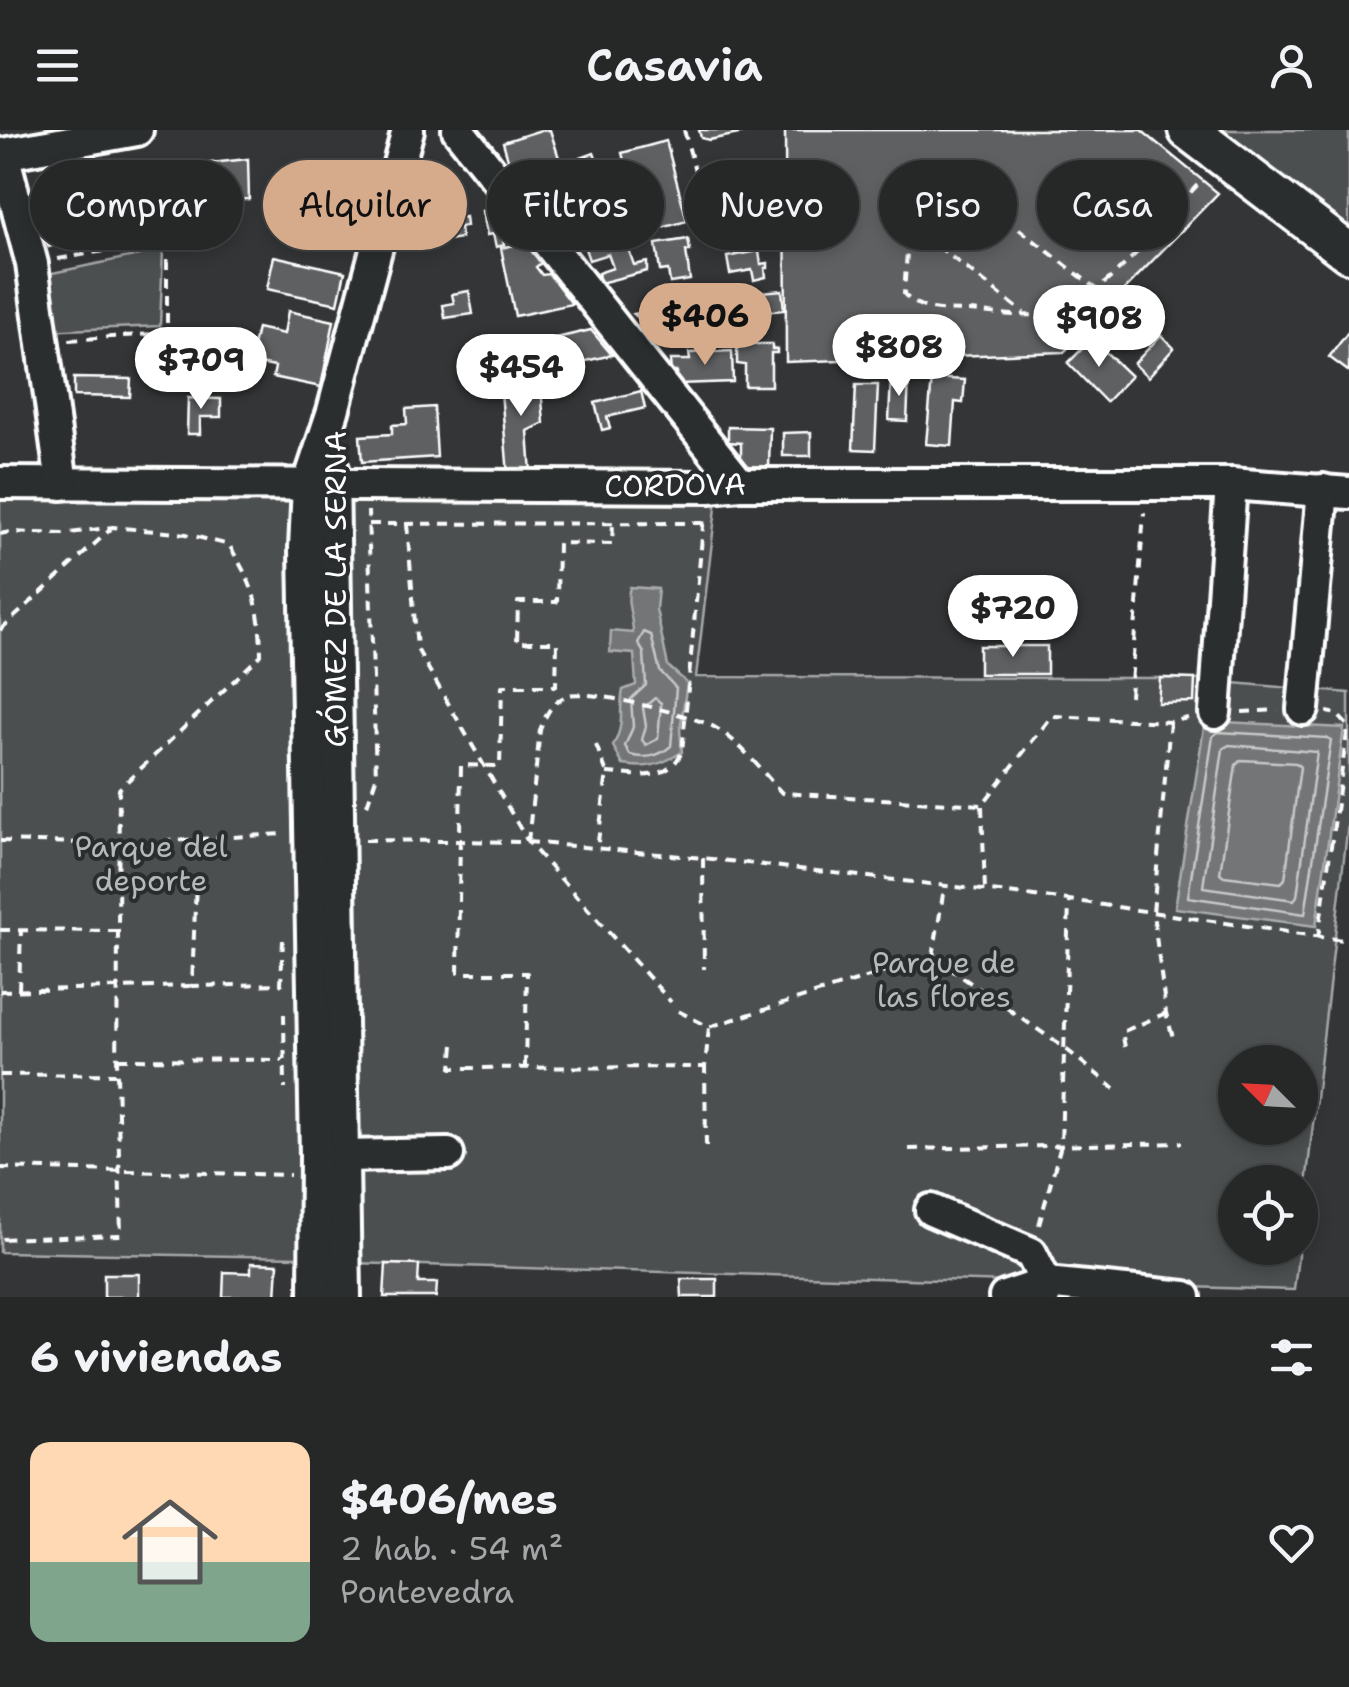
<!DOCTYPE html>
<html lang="es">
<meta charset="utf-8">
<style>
body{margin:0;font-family:"Shantell Sans",sans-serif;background:#323434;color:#f1f3f6;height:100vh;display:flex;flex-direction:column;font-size:38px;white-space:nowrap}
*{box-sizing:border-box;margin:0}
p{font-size:32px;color:#a4a6a8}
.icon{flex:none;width:55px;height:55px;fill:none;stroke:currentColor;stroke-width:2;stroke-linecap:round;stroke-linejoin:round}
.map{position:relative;height:1167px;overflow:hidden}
.drawer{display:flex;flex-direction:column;background:#262828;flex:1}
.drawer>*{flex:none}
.banner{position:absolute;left:30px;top:30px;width:1290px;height:90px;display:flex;gap:20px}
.needle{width:65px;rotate:294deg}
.tools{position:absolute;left:1218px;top:915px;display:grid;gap:20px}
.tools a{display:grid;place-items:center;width:100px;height:100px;border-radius:50%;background:#262828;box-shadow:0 5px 15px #0003,0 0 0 2px #424445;font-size:50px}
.price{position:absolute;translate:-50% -85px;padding:0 22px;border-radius:35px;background:#fff;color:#222;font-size:32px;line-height:65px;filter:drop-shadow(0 2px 5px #0008)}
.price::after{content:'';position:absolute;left:50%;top:60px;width:30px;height:22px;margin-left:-15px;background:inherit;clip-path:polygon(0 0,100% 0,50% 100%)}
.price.active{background:#d6ab8b;color:#111}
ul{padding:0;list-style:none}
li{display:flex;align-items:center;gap:30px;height:250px;padding:0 30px}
li span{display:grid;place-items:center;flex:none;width:280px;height:200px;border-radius:20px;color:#555}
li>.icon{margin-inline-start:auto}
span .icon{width:120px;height:120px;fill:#fffc;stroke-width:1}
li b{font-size:42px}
h2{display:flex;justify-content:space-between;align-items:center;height:120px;padding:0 30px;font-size:42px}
.tag{padding:0 35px;border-radius:45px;background:#262828;box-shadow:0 5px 15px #0003,0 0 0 2px #424445;font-size:35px;line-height:90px}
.tag.active{background:#d6ab8b;color:#111}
header{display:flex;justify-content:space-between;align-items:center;height:130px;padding:0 30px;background:#262828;font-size:45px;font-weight:600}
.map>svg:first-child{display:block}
.green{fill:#4c4f50;stroke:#a6a7a8;stroke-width:2.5;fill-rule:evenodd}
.water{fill:#737576;stroke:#abacad;stroke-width:2.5}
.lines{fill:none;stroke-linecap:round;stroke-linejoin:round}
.shore{stroke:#c7c8c8;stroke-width:2.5}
.building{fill:#5f6162;stroke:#fff;stroke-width:2.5}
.minor-casing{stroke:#fff;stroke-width:38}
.major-casing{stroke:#fff;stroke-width:45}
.path{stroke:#fff;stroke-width:4;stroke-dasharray:10 8;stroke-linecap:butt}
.minor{stroke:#2a2d2e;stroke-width:30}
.major{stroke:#2a2d2e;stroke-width:38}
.labels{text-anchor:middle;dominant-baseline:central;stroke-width:8;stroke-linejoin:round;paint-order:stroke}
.street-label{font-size:30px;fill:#fff;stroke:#2a2d2e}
.park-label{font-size:30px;fill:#b7b9b9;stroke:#2a2d2e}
</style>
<header><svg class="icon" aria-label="menu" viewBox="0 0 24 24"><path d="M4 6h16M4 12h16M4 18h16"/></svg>Casavia<svg class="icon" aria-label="person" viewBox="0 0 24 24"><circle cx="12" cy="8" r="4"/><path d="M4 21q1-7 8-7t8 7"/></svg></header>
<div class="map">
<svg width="1349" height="1167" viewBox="0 0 1349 1167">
<rect width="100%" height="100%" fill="#333536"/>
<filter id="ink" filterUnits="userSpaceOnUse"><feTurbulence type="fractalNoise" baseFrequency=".01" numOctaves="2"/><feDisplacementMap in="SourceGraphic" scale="20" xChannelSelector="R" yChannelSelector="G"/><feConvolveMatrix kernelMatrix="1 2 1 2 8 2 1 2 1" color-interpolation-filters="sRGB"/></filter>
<g filter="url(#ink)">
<!-- green -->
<g class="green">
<polygon points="1221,0 1349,0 1349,97"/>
<polygon points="163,120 160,196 42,201 33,147"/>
<polygon points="0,339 299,341 299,1127 0,1122"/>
<path d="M341 364 717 369 696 547 1174 548 1349 563V685L1300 1106V1052H1235V1118H1299L1294 1160 351 1133C351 1026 360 919 358 812 357 761 358 718 344 668ZM1235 932H1300V998H1235Z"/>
</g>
<!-- water -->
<g class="water">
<path d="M630 457 658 459 656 479 668 536 687 553 680 600 682 622C661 635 648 639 623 635L613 616C626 591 618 585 623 560L636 555 634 524 610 522 611 501 633 503C633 486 625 472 630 457Z"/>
<polygon points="1205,591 1344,598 1316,796 1175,778"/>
</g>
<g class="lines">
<!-- shore -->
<g class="shore">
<path d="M644 502 651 505 660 541 676 558 671 616C658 627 646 629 630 625L625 616 633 597 631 569 646 555 644 523 638 513Z"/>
<polygon points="655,568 661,573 658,609 646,615 642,610 646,596 643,578"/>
<polygon points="1218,602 1327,608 1331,610 1305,784 1188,767 1213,606"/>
<polygon points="1229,615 1317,622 1297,766 1294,770 1203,757 1223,619"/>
<polygon points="1241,630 1296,633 1300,637 1285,749 1281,753 1224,746 1220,743 1236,635"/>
</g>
</g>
<!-- building -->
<g class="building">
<polygon points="541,0 550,0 559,28 512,43 503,12"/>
<polygon points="699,0 747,0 748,2 709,10 701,8"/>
<polygon points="785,0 1141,0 1218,63 1064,222 786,232"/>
<polygon points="666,11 687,91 644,103 622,23"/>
<polygon points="594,23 634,135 647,132 647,141 600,153 598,143 613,138 608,124 589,130 579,101 594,96 591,87 604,82 591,64 544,77 520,50"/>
<polygon points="248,29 249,69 223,70 223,65 202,65 202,71 195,71 194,42 201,42 201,34"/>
<polygon points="61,47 65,58 81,53 97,101 49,117 45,107 53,104 36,55"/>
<polygon points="771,65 775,88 779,88 781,99 774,103 777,116 735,125 731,106 737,105 735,97 745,96 740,71"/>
<polygon points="498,78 516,102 502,104 504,115 496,117 493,104 487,105 482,81"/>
<polygon points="465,87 466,96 460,97 461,108 435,112 432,93"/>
<polygon points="688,109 690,121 686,121 690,150 670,153 668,140 660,141 656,114"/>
<polygon points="528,112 538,121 533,123 541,133 536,137 542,145 549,144 572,174 515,186 501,118"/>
<polygon points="759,121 761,134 768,133 768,138 765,138 766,147 754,150 752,140 730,144 727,127"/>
<polygon points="274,126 345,142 338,174 267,159"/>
<polygon points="782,160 784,180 733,185 731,165"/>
<polygon points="469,161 473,184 445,188 443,175 454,173 452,164"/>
<polygon points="728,167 730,185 705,189 702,171"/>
<polygon points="686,174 688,187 693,187 695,207 650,209 650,198 634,184"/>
<polygon points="288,181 334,191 321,257 273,247 275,237 243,231 246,216 253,217 257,198 284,204"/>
<polygon points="591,200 612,225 542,241 535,213"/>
<polygon points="1349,201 1349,240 1348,241 1329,227"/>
<polygon points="1161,205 1174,218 1148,247 1134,234"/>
<polygon points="1092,209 1131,246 1106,272 1068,233"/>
<polygon points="737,214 772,214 772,219 777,219 777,223 771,223 771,256 745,256 745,235 737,234"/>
<polygon points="732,221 733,252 678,254 677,242 671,242 670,230 690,230 689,223"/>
<polygon points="540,246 544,293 528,301 531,343 508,345 500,249"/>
<polygon points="891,247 909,248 907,291 889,290"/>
<polygon points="74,248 131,249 130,267 74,266"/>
<polygon points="932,248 965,250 963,273 955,272 952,316 926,314"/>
<polygon points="856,255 878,255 875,320 853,319"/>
<polygon points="641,261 645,278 607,287 610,298 602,300 595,273"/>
<polygon points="188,268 221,269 221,287 200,287 200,304 187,304"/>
<polygon points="434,277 437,327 362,332 360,306 392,304 392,295 407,294 406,279"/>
<polygon points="728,297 770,298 769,339 735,338 735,325 741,326 741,313 728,312"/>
<polygon points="811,302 811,326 783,326 783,303"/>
<rect x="979" y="516" width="68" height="28"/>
<polygon points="1160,548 1195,549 1194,572 1158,573"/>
<polygon points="251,1133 278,1134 276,1167 223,1167 224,1142 251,1143"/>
<polygon points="386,1134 419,1135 418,1153 437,1153 436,1167 384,1167"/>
<rect x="104" y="1144" width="35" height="23"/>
<polygon points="681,1149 717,1149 717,1167 682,1167"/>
</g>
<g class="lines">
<defs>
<g id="minor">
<polyline points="458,0 740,354"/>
<polyline points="333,339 345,1167"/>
<polyline points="0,353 709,357 740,354 1231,354 1349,363"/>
<polyline points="62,354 32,134 3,24 137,0"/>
<polyline points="1303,579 1323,360"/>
<polyline points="1215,583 1231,354"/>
<polyline points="343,1026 448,1024"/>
<polyline points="931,1080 1031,1123 1046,1153 1044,1167"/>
<polyline points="315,1167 316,1026 305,418 308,356 333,281 408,0"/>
<polyline points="1005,1167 1046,1153 1185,1167"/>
</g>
<polyline id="major" points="1188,0 1349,123"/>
</defs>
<!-- minor casing -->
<use href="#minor" class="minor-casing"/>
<!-- major casing -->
<use href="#major" class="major-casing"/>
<!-- path -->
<g class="path">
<polyline points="684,0 710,97"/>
<polyline points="909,94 1024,183"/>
<polyline points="58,129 162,111 167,115 167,203 68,210"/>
<path d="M1098 160 953 48 942 45 920 59 909 94 904 164C921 183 945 180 969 181 995 183 1027 189 1054 182 1106 169 1165 89 1202 50"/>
<polyline points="369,394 703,393"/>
<polyline points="407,394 417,519 528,712 671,872"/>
<path d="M0 404 10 402 63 404 113 397 186 404 229 415C255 458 260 475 261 525L119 659 117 944 121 1105 0 1109"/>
<polyline points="0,500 111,399"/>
<polyline points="1130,566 1144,383"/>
<polyline points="1242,582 1278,580"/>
<polyline points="1170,592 1153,783 1166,883 1174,911"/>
<polyline points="596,615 607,643 597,719"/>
<path d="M607 643C637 645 667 653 682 622L704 386"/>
<polyline points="367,675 376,648 368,381"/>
<polyline points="982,676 985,761"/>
<polyline points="365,710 528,712 703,728 1069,770 1349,811"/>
<polyline points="0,711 119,714 282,704"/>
<path d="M528 712 540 600C546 584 552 571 569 565 587 559 696 586 714 597 741 612 761 641 782 663L982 675 1052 586 1170 592 1188 588"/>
<polyline points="703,728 704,839"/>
<polyline points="119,755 196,751 192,856 281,854"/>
<polyline points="0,800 118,801"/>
<polyline points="1318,808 1348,596 1337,584 1327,582"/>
<polyline points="283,810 281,854 284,859"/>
<polyline points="933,827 1066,919 1115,959"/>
<polyline points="933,827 944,758"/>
<polyline points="19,860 21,800"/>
<polyline points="0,861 190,856"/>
<polyline points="678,881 709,897 933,827"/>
<polyline points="284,884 285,959"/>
<polyline points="454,915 452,938 705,937"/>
<polyline points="1125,917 1122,902 1166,883"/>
<polyline points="118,929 283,930"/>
<polyline points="525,937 527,843 458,843 461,635 500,636 502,556 556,556 557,512 517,512 518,472 557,472 558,413 612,414 613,393"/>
<polyline points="0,945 115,944"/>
<polyline points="706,1016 705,937 709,897"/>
<polyline points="909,1019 1182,1013"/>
<polyline points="0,1038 290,1045"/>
<polyline points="1039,1095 1061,1015 1069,772"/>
</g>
<!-- minor -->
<use href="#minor" class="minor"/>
<!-- major -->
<use href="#major" class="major"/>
</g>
</g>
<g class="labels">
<!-- street labels -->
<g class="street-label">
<text transform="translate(675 355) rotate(-1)">CORDOVA</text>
<text transform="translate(335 459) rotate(-90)">GÓMEZ DE LA SERNA</text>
</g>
<!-- park labels -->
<g class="park-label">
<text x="151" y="716">Parque del<tspan x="151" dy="34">deporte</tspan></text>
<text x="944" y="832">Parque de<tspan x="944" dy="34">las flores</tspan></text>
</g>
</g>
</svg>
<div class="tools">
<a><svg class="needle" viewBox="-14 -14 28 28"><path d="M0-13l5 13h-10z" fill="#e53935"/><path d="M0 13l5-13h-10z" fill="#a4a6a8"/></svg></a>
<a><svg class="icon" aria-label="locate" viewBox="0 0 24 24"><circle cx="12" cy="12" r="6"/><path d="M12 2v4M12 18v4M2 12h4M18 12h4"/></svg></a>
</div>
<b class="price active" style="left:705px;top:238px">$406</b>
<b class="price" style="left:1099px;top:240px">$908</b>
<b class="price" style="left:899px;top:269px">$808</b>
<b class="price" style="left:201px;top:282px">$709</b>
<b class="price" style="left:521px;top:289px">$454</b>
<b class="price" style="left:1013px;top:530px">$720</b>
<div class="banner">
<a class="tag">Comprar</a>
<a class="tag active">Alquilar</a>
<a class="tag">Filtros</a>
<a class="tag">Nuevo</a>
<a class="tag">Piso</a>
<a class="tag">Casa</a>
</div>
</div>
<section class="drawer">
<h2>6 viviendas<svg class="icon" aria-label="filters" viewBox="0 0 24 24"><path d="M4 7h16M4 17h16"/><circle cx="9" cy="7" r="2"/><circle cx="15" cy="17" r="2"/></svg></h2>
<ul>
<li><span style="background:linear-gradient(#ffd9b3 60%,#7fa58c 0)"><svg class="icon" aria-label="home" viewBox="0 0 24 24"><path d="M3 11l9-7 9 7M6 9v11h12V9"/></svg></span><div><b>$406/mes</b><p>2 hab. · 54 m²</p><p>Pontevedra</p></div><svg class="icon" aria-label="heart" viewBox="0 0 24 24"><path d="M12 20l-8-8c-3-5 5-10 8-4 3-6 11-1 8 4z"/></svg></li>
</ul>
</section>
